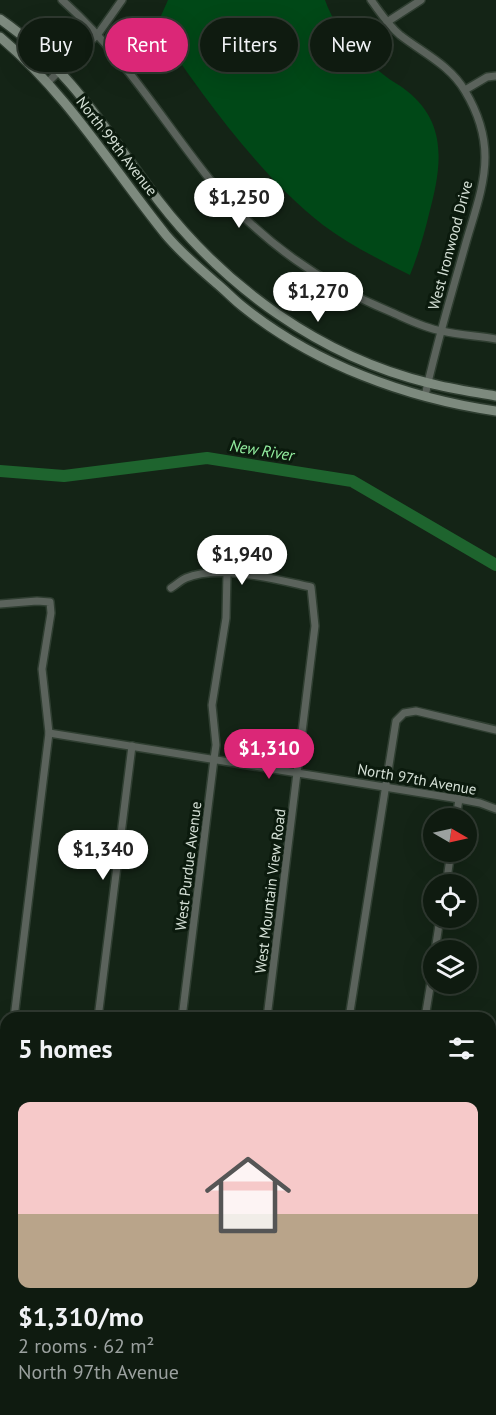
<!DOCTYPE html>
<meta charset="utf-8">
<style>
body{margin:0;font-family:"PT Sans",sans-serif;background:#182419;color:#f1f3f6;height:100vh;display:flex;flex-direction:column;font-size:22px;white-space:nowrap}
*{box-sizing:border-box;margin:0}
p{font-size:20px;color:#9ba19f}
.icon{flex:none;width:33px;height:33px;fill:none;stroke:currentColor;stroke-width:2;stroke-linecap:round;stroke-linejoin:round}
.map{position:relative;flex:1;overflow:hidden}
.drawer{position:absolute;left:0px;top:1012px;width:496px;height:404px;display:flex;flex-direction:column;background:#0f1b10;border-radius:18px 18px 0 0;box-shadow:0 6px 24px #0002,0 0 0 2px #2f3930}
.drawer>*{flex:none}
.top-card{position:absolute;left:18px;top:18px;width:460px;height:54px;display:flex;gap:12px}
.needle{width:39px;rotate:99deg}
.controls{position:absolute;left:423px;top:808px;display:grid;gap:12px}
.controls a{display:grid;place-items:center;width:54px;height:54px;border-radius:50%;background:#0f1b10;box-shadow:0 6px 24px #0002,0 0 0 2px #2f3930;font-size:30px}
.price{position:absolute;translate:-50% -51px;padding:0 14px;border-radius:21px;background:#fff;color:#222;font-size:20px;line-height:39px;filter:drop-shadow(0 2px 3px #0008)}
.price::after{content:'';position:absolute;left:50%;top:36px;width:18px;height:14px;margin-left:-9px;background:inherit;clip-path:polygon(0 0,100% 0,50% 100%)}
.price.current{background:#db2777;color:#fff}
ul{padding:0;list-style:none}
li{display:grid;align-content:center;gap:12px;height:318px;padding:0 18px}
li+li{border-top:2px solid #2f3930}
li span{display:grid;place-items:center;height:186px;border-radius:12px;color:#555}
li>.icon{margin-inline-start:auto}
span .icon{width:108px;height:108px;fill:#fffc;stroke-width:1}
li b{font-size:26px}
h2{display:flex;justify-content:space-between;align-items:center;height:72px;padding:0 18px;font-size:26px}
.pill{padding:0 21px;border-radius:27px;background:#0f1b10;box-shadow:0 6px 24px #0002,0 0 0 2px #2f3930;font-size:21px;line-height:54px}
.pill.current{background:#db2777;color:#fff}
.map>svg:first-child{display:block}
.green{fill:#004817}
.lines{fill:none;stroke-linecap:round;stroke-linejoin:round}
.river{stroke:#1e642e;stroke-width:12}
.street-casing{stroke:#2f3e31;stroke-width:10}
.secondary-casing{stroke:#2f3e31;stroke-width:12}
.street{stroke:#5b635c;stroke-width:7}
.secondary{stroke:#7d8a7e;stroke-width:9}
.labels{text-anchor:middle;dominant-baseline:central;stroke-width:6;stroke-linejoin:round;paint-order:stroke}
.street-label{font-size:15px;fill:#d6e1d7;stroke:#0b1a0d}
.water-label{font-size:16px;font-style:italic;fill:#94f0a1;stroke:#0b1a0d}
</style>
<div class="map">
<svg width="496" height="1415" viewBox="0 0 496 1415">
<rect width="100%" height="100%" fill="#142416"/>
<!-- green -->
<g class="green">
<path d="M168 0H325C336 31 359 55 384 75 391 81 400 85 407 91 449 124 441 169 429 214 424 235 418 255 410 275 380 260 350 245 323 225 259 175 201 94 156 27Z"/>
<polygon points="0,1251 6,1252 6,1405 0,1403"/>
<polygon points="496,1341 496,1415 478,1415 480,1410 490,1410 491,1371"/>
</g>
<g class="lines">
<!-- river -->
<polyline class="river" points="0,471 64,476 207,458 352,481 496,565"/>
<defs>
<g id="street">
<path d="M62 0C125 56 163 122 215 186 262 242 323 284 391 312 407 319 424 328 442 331 459 335 478 336 496 339"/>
<path d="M371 0C380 12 388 25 400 35 423 53 450 65 465 91 477 111 485 134 485 157 485 187 473 217 465 246 451 296 436 345 425 396"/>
<polyline points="387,22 421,0"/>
<polyline points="48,82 98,34 122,0"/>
<polyline points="465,90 487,77 496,76"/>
<path d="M171 588C176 585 181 580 186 578 219 564 278 580 311 587L315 626 267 1018"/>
<polyline points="0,604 37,601 50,602 51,613 42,669 49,733 14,1018"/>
<polyline points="49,733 459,799 480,803 496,809"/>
<polyline points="456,819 459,799"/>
<polyline points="446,885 451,852"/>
<polyline points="435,951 440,918"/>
<polyline points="98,1018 132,746"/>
<polyline points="182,1018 214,759 216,745 212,705 226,618 227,573"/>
<polyline points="349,1018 396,721 404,713 416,711 496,730"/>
<polyline points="425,1018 434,963"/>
<polyline points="490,1092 496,1055"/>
<polyline points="490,1128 496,1129"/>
<polyline points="0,1135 6,1086"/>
<polyline points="490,1205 496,1206"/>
<polyline points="0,1244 6,1245"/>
<polyline points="490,1319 496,1320"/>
<polyline points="7,1410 23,1415"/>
<polyline points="185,1410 192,1415"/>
<polyline points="295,1410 297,1415"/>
<polyline points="61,1415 62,1410"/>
<polyline points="304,1415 314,1410"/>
<polyline points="431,1415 433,1410"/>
</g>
<g id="secondary">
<path d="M0 19C67 65 110 136 158 200 225 287 321 357 429 383 451 389 474 392 496 396"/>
<path d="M0 37C67 93 112 168 166 235 181 253 198 267 215 282 225 290 233 299 242 306 314 364 406 398 496 411"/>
<polyline points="0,1178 6,1178"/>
<polyline points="490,1253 496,1254"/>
</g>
</defs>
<!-- street casing -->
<use href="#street" class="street-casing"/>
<!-- secondary casing -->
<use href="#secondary" class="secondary-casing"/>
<!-- street -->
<use href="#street" class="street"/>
<!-- secondary -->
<use href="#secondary" class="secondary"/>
</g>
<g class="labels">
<!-- street labels -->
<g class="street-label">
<text transform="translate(117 146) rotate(52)">North 99th Avenue</text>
<text transform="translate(450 245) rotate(-75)">West Ironwood Drive</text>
<text transform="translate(417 779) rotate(10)">North 97th Avenue</text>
<text transform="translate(188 866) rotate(-83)">West Purdue Avenue</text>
<text transform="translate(270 891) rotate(-83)">West Mountain View Road</text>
</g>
<!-- water labels -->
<g class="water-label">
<text transform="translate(262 450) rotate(9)">New River</text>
</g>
</g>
</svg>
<div class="controls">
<a><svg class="needle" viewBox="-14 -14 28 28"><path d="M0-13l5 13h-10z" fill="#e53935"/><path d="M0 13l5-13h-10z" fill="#9ba19f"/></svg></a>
<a><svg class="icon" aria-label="locate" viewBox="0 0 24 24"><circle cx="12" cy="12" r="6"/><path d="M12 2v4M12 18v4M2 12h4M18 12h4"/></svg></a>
<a><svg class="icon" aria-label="layers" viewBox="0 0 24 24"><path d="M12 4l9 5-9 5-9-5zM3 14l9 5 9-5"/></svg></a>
</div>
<b class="price" style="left:239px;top:229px">$1,250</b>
<b class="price" style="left:318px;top:323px">$1,270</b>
<b class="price" style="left:242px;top:586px">$1,940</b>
<b class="price current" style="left:269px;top:780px">$1,310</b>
<b class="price" style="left:103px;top:881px">$1,340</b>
<div class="top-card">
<a class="pill">Buy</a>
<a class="pill current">Rent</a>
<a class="pill">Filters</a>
<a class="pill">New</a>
</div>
<section class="drawer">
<h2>5 homes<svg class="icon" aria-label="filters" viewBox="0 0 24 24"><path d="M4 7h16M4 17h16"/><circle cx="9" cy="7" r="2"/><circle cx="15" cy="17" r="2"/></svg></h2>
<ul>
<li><span style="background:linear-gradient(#f6c9c9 60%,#b9a48a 0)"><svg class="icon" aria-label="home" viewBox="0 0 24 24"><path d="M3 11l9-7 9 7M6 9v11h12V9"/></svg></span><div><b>$1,310/mo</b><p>2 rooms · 62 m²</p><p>North 97th Avenue</p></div></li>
</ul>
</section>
</div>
